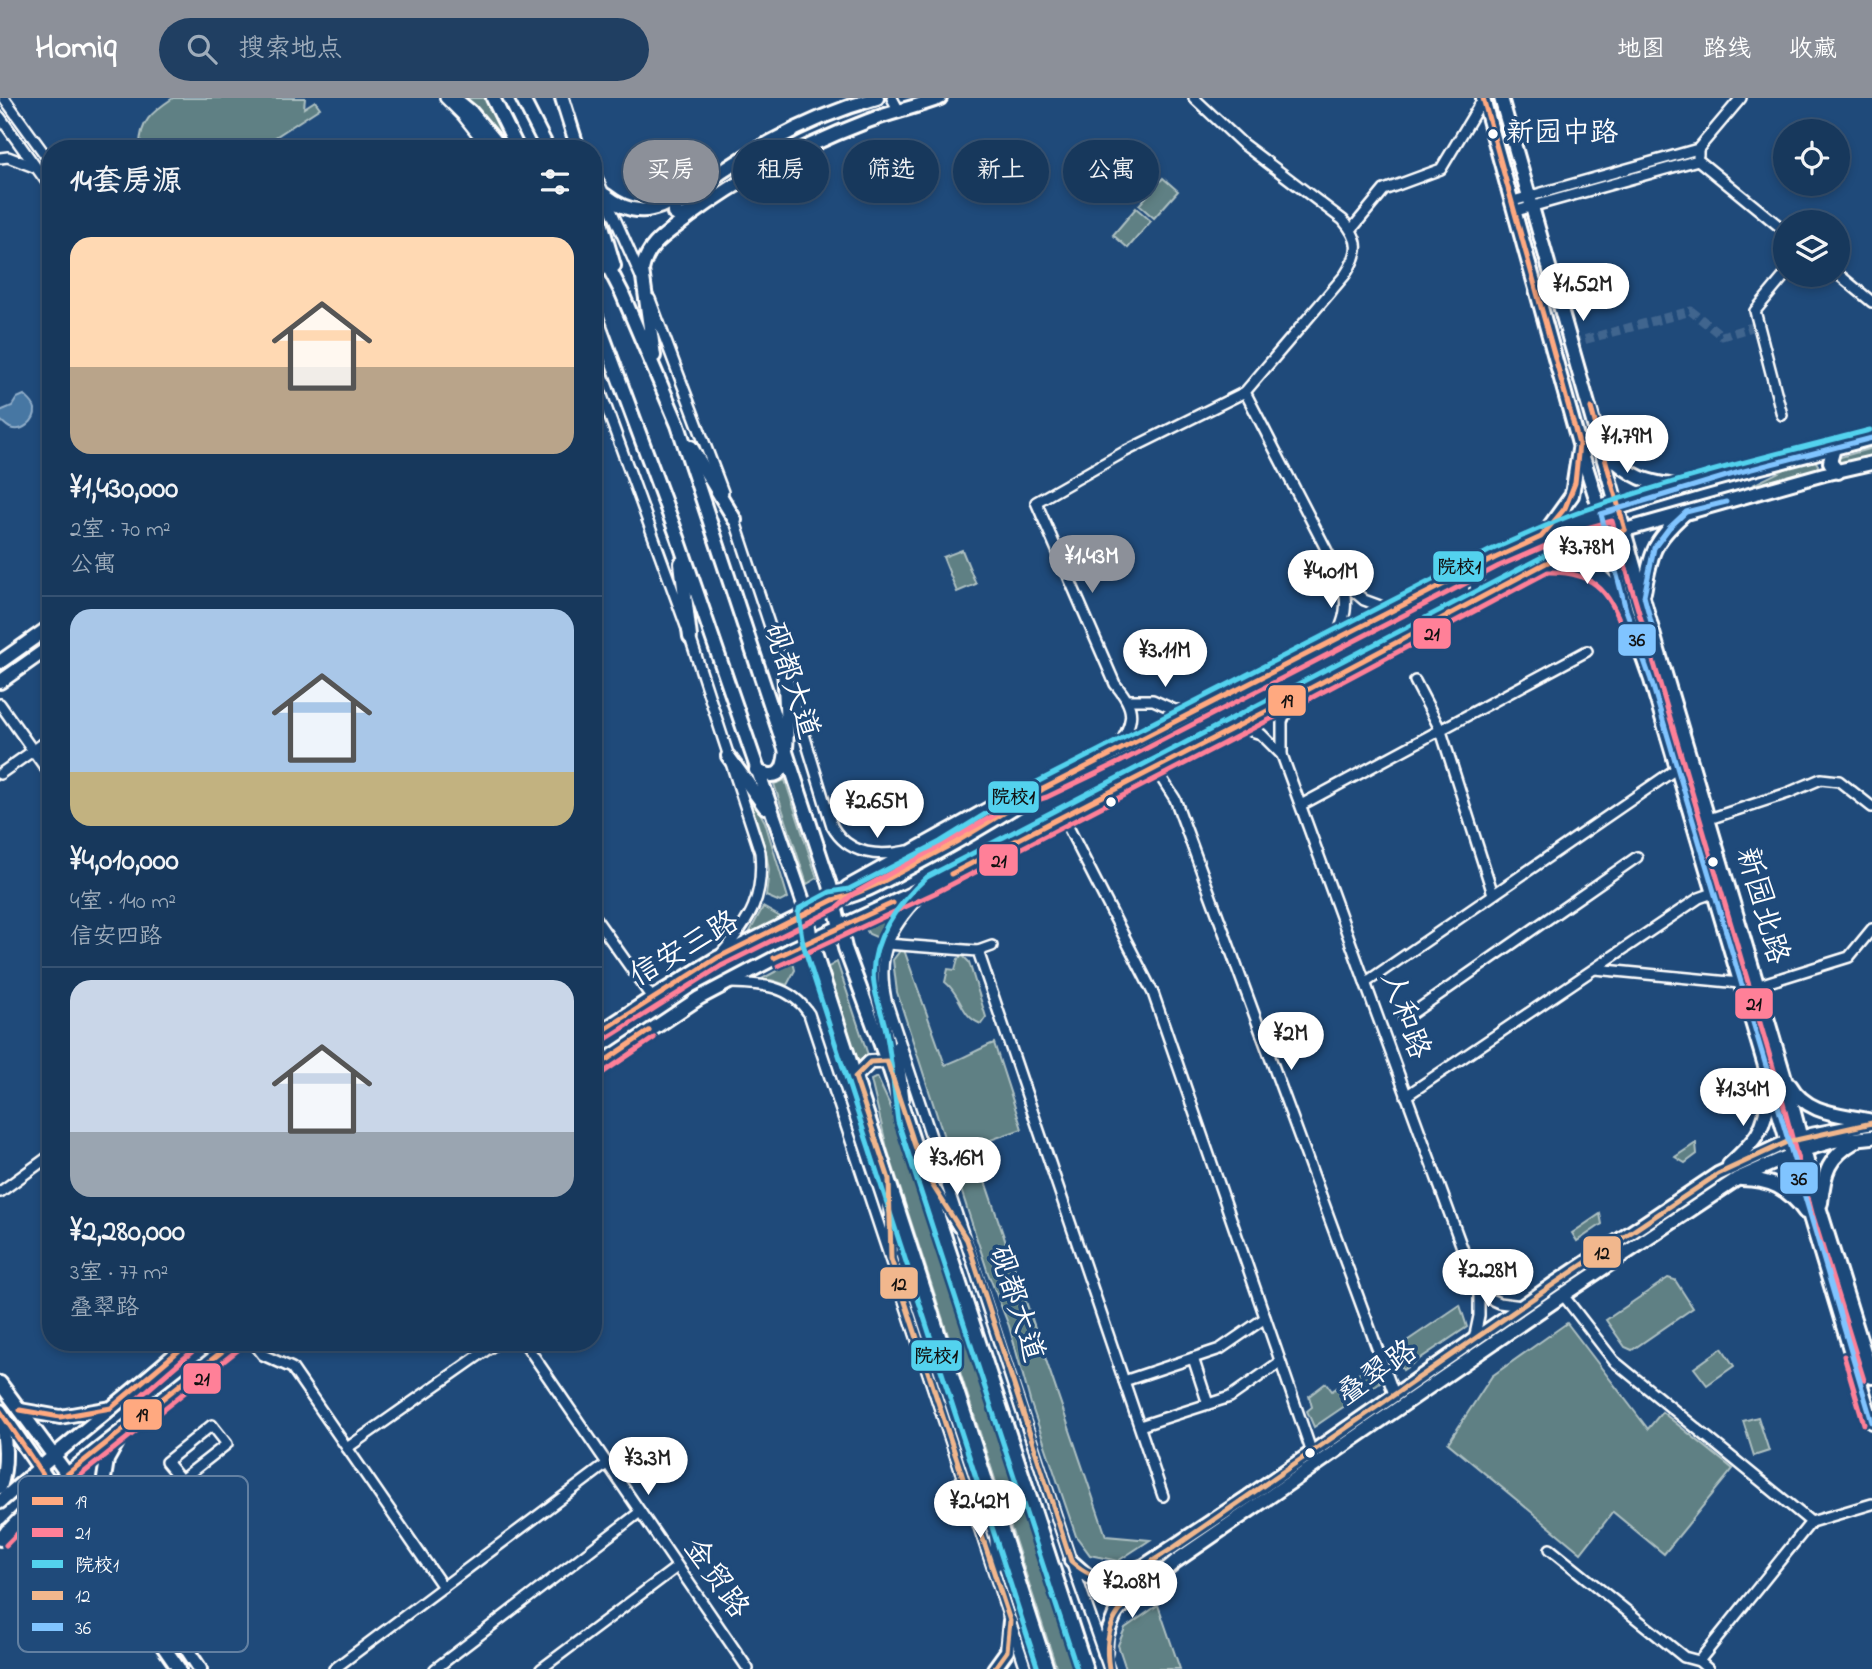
<!DOCTYPE html>
<html lang="zh">
<meta charset="utf-8">
<style>
body{margin:0;font-family:"Indie Flower","LXGW WenKai TC",sans-serif;background:#203f62;color:#f1f3f6;height:100vh;display:flex;flex-direction:column;font-size:26px;white-space:nowrap}
*{box-sizing:border-box;margin:0}
p{font-size:23px;color:#9eacbb}
.icon{flex:none;width:38px;height:38px;fill:none;stroke:currentColor;stroke-width:2;stroke-linecap:round;stroke-linejoin:round}
.map{position:relative;flex:1;overflow:hidden}
.sheet{position:absolute;left:42px;top:42px;width:560px;height:1211px;display:flex;flex-direction:column;background:#17385c;border-radius:28px;box-shadow:0 4px 10px #0003,0 0 0 2px #365272}
.sheet>*{flex:none}
.guide{position:absolute;left:623px;top:42px;width:665px;height:63px;display:flex;gap:14px}
.fabs{position:absolute;left:1773px;top:21px;display:grid;gap:14px}
.fabs a{display:grid;place-items:center;width:77px;height:77px;border-radius:50%;background:#17385c;box-shadow:0 4px 10px #0003,0 0 0 2px #365272;font-size:35px}
.price{position:absolute;translate:-50% -60px;padding:0 16px;border-radius:24px;background:#fff;color:#222;font-size:23px;line-height:46px;filter:drop-shadow(0 2px 4px #0008)}
.price::after{content:'';position:absolute;left:50%;top:42px;width:21px;height:16px;margin-left:-10px;background:inherit;clip-path:polygon(0 0,100% 0,50% 100%)}
.price.active{background:#8c9099;color:#fff}
ul{padding:0;list-style:none}
li{display:grid;align-content:center;gap:14px;height:371px;padding:0 28px}
li+li{border-top:2px solid #365272}
li span{display:grid;place-items:center;height:217px;border-radius:21px;color:#555}
li>.icon{margin-inline-start:auto}
span .icon{width:126px;height:126px;fill:#fffc;stroke-width:1}
li b{font-size:30px}
h2{display:flex;justify-content:space-between;align-items:center;height:84px;padding:0 28px;font-size:30px}
.pill{padding:0 24px;border-radius:32px;background:#17385c;box-shadow:0 4px 10px #0003,0 0 0 2px #365272;font-size:24px;line-height:63px}
.pill.active{background:#8c9099;color:#fff}
header{display:flex;align-items:center;gap:42px;box-sizing:border-box;height:98px;padding:0 35px;background:#8c9099;color:#fff}
header strong{font-size:33px}
nav{display:flex;gap:38px;margin-inline-start:auto;font-size:24px}
.search{width:490px;height:63px;background:#203f62;display:flex;align-items:center;gap:18px;box-sizing:border-box;padding:0 24px;border-radius:38px;color:#9eacbb;font-size:26px}
.map>svg:first-child{display:block}
.green{fill:#5e8084;stroke:#aec0c2;stroke-width:2}
.water{fill:#4677a3;stroke:#90adc8;stroke-width:2}
.lines{fill:none;stroke-linecap:round;stroke-linejoin:round}
.minor-tunnel{stroke:#41658e;stroke-width:9;stroke-dasharray:9 4.5;stroke-linecap:butt}
.minor-casing{stroke:#fff;stroke-width:14}
.major-casing{stroke:#fff;stroke-width:18}
.minor{stroke:#1f4a7a;stroke-width:9}
.major{stroke:#1f4a7a;stroke-width:12}
.bus-1-casing{stroke:#1f4a7a;stroke-width:10}
.bus-2-casing{stroke:#1f4a7a;stroke-width:10}
.bus-3-casing{stroke:#1f4a7a;stroke-width:10}
.bus-4-casing{stroke:#1f4a7a;stroke-width:10}
.bus-5-casing{stroke:#1f4a7a;stroke-width:10}
.bus-1{stroke:#ffa980;stroke-width:5}
.bus-2{stroke:#ff8098;stroke-width:5}
.bus-3{stroke:#53d2ee;stroke-width:5}
.bus-4{stroke:#f1b78d;stroke-width:5}
.bus-5{stroke:#80c4ff;stroke-width:5}
.bus-dot{fill:#fff;stroke:#1f4a7a;stroke-width:2.5}
.labels{text-anchor:middle;dominant-baseline:central;stroke-width:7;stroke-linejoin:round;paint-order:stroke}
.bus-label{font-size:28px;fill:#fff;stroke:#1f4a7a;text-anchor:start}
.street-label{font-size:30px;fill:#fff;stroke:#1f4a7a}
.key{fill:#1f4a7a;stroke:#6280a2;stroke-width:2}
.key-label{font-size:19px;fill:#fff}
.line-badge{stroke:#1f4a7a;stroke-width:2.5}
.pale-badge-label{font-size:19px;text-anchor:middle;font-weight:bold;fill:#111}
</style>
<header>
<strong>Homiq</strong>
<div class="search"><svg class="icon" aria-label="search" viewBox="0 0 24 24"><circle cx="10" cy="10" r="6"/><path d="M15 15l6 6"/></svg>搜索地点</div>
<nav><a>地图</a><a>路线</a><a>收藏</a></nav>
</header>
<div class="map">
<svg width="1872" height="1571" viewBox="0 0 1872 1571">
<rect width="100%" height="100%" fill="#1f4a7a"/>
<filter id="ink" filterUnits="userSpaceOnUse"><feTurbulence type="fractalNoise" baseFrequency=".0143" numOctaves="2"/><feDisplacementMap in="SourceGraphic" scale="14" xChannelSelector="R" yChannelSelector="G"/><feConvolveMatrix kernelMatrix="1 2 1 2 8 2 1 2 1" color-interpolation-filters="sRGB"/></filter>
<g filter="url(#ink)">
<!-- green -->
<g class="green">
<path d="M173 0H305L304 10 315 3 320 10 257 51H140C139 24 152 14 173 0Z"/>
<polygon points="460,0 486,0 509,51 507,51"/>
<polygon points="1163,80 1178,93 1154,120 1139,107"/>
<polygon points="1136,110 1151,123 1128,150 1113,137"/>
<polygon points="1872,350 1872,358 1838,367 1835,364 1837,360"/>
<polygon points="1814,361 1818,367 1817,371 1749,389 1795,366"/>
<polygon points="962,452 976,486 957,494 943,459"/>
<polygon points="785,682 817,780 807,786 774,686"/>
<polygon points="748,693 765,724 788,800 780,804 766,798 769,772 766,754"/>
<polygon points="763,809 782,820 747,839"/>
<polygon points="898,813 883,842 869,836 865,830"/>
<path d="M903 849 945 967C963 961 976 952 994 945L1022 1031 973 1048 1106 1438 1150 1442 1118 1463 1090 1457 1076 1438 1031 1306 1009 1228 988 1175 897 894 893 862Z"/>
<path d="M963 858 969 864 986 919 981 926C960 918 962 897 945 884L948 871 955 872 958 861Z"/>
<polygon points="793,864 795,872 787,887 771,882 760,882"/>
<polygon points="837,864 870,963 859,968 827,870"/>
<polygon points="877,979 905,1040 1079,1571 1057,1571 887,1050 871,982"/>
<polygon points="1696,1045 1697,1056 1685,1065 1675,1059"/>
<polygon points="1600,1116 1602,1126 1577,1143 1572,1135"/>
<polygon points="1668,1180 1675,1182 1693,1210 1632,1252 1625,1249 1606,1222"/>
<polygon points="1460,1207 1467,1229 1403,1272 1392,1253"/>
<polygon points="1567,1225 1648,1331 1662,1314 1733,1371 1664,1456 1613,1414 1581,1455 1448,1345 1492,1278"/>
<polygon points="1722,1250 1734,1268 1707,1287 1694,1270"/>
<polygon points="1366,1270 1373,1273 1380,1284 1314,1329 1307,1313 1312,1309 1309,1298 1326,1285 1332,1293"/>
<polygon points="1758,1319 1769,1353 1754,1358 1743,1323"/>
<polygon points="1158,1507 1180,1571 1126,1571 1118,1547 1125,1530"/>
</g>
<!-- water -->
<path class="water" d="M24 297C28 301 34 305 35 311 36 323 22 335 10 330 6 328 3 324 0 322V313L12 308 17 300Z"/>
<g class="lines">
<!-- minor-tunnel -->
<polyline class="minor-tunnel" points="1572,245 1691,213 1722,238 1759,227"/>
<defs>
<g id="minor">
<polyline points="4,0 51,65"/>
<polyline points="445,0 462,17 489,51"/>
<polyline points="892,0 899,13"/>
<polyline points="0,19 51,90"/>
<polyline points="1698,57 1698,51 1741,0"/>
<polyline points="0,60 8,59 34,69"/>
<polyline points="1698,62 1785,133"/>
<polyline points="593,71 641,179"/>
<polyline points="1513,103 1698,51"/>
<polyline points="1516,113 1698,62"/>
<polyline points="1351,132 1384,92 1441,71 1483,1"/>
<polyline points="1838,176 1872,204"/>
<polyline points="650,201 723,394"/>
<path d="M593 273 690 539 760 754C764 799 751 821 722 855"/>
<path d="M1245 294 1343 484C1348 506 1346 522 1334 542"/>
<polyline points="1782,317 1755,213 1785,177"/>
<path d="M733 417 784 571 832 728C848 757 879 759 907 753"/>
<polyline points="1344,485 1364,502 1394,513"/>
<polyline points="1415,583 1441,633 1493,796"/>
<polyline points="1292,600 1282,624 1282,657 1479,1196 1479,1218 1474,1242"/>
<polyline points="1128,602 1153,602 1175,612 1195,612"/>
<polyline points="0,606 51,678"/>
<polyline points="1236,628 1261,636 1282,657"/>
<path d="M1117 652C1133 622 1138 613 1115 586L1036 404 1124 354 1245 294 1345 177C1360 154 1361 143 1343 122L1243 46 1194 0"/>
<polyline points="1155,670 1175,701 1394,1296"/>
<polyline points="0,676 51,640"/>
<polyline points="1301,707 1587,553"/>
<polyline points="1063,719 1153,895 1312,1355"/>
<polyline points="1709,721 1788,695 1821,681 1839,683 1872,709"/>
<path d="M927 791C893 827 875 851 886 902L1071 1463 1109 1571"/>
<polyline points="593,817 652,900"/>
<polyline points="887,846 978,853 1163,1398"/>
<polyline points="978,853 992,848"/>
<polyline points="1595,871 1740,885"/>
<path d="M728 885C760 886 790 886 809 916L1026 1571"/>
<polyline points="1365,885 1676,671"/>
<polyline points="1756,888 1849,859 1872,831"/>
<polyline points="1404,921 1637,759"/>
<polyline points="897,948 904,1001"/>
<polyline points="1406,998 1699,800 1713,795"/>
<polyline points="931,1084 958,1129"/>
<polyline points="0,1094 51,1057"/>
<polyline points="889,1094 890,1150"/>
<polyline points="1479,1196 1499,1205 1522,1208"/>
<polyline points="1563,1197 1614,1263 1811,1424"/>
<polyline points="253,1244 263,1257 292,1270 443,1489"/>
<polyline points="524,1244 748,1571"/>
<polyline points="1193,1260 1208,1306"/>
<polyline points="1124,1283 1220,1251 1265,1220"/>
<polygon points="212,1327 227,1346 181,1382 166,1364"/>
<polyline points="1140,1328 1230,1299 1280,1264"/>
<polyline points="347,1350 498,1244"/>
<polyline points="994,1419 996,1468"/>
<polyline points="1550,1451 1684,1559 1699,1563 1708,1571"/>
<polyline points="1699,1563 1811,1424 1872,1406"/>
<polyline points="334,1571 608,1365"/>
<polyline points="435,1571 640,1414"/>
<polyline points="541,1571 677,1469"/>
</g>
<g id="major">
<polyline points="454,0 471,14 502,51"/>
<polyline points="493,0 518,51"/>
<polyline points="522,0 548,51"/>
<polyline points="562,0 578,51"/>
<polyline points="1483,0 1579,346 1601,416 1626,512 1651,582 1791,1056 1872,1324"/>
<polyline points="1501,0 1657,549 1784,977 1820,1112 1872,1279"/>
<polyline points="593,97 614,168"/>
<path d="M605 97C634 120 651 114 681 99"/>
<path d="M691 114 680 119 674 115 675 109C733 61 804 20 877 0"/>
<polyline points="593,139 622,195 678,327 830,787 845,850 887,963 1086,1571"/>
<polyline points="593,211 678,440 807,815 811,843 1047,1571"/>
<path d="M654 258 642 172C648 144 669 135 690 118 745 77 805 47 868 23 892 14 916 9 940 0"/>
<polyline points="691,349 735,422"/>
<polyline points="1834,350 1830,364 1838,374"/>
<path d="M1605 353C1631 380 1647 385 1684 389"/>
<polyline points="1544,436 1572,397 1579,352"/>
<path d="M1553 464C1585 461 1605 476 1620 503"/>
<polyline points="681,465 690,539"/>
<polyline points="1467,475 1477,486 1477,501"/>
<path d="M1644 494C1651 455 1653 444 1683 417"/>
<polyline points="0,564 51,528"/>
<polyline points="0,584 51,548"/>
<polyline points="728,658 765,709"/>
<path d="M756 672C764 676 775 681 781 672 791 658 785 591 784 571"/>
<path d="M833 802C859 798 880 785 903 773 951 748 997 721 1043 691L1495 460C1525 447 1554 433 1584 422 1678 388 1776 366 1872 340"/>
<polyline points="593,939 652,900 717,860 833,802 848,789 999,705 1029,696"/>
<polyline points="593,971 699,900 792,851 931,787 1292,600 1546,465 1625,432 1824,376 1872,365"/>
<polyline points="855,979 870,964 887,963"/>
<path d="M1790 987C1807 1017 1841 1016 1872 1023"/>
<path d="M1729 1067C1756 1042 1766 1031 1769 994"/>
<path d="M1741 1081C1770 1081 1788 1090 1805 1114"/>
<path d="M1821 1105C1824 1074 1828 1059 1856 1043"/>
<polyline points="0,1285 98,1418 200,1571"/>
<polyline points="20,1312 60,1319 111,1310"/>
<polyline points="0,1313 179,1571"/>
<path d="M0 1389C8 1365 5 1343 1 1318"/>
<path d="M0 1404C62 1349 127 1299 189 1244"/>
<polyline points="98,1418 107,1362 120,1339"/>
<path d="M7 1433C46 1427 48 1416 84 1442"/>
<polyline points="0,1441 51,1389 234,1244"/>
<polyline points="1071,1463 1089,1479 1104,1483 1144,1468 1248,1399 1554,1186 1718,1076 1787,1044 1811,1037 1872,1025"/>
<polyline points="1105,1555 1106,1539 1116,1514 1176,1463 1563,1197 1737,1081 1803,1052 1834,1043 1872,1039"/>
<polyline points="994,1571 1007,1553 1010,1523"/>
</g>
</defs>
<!-- minor casing -->
<use href="#minor" class="minor-casing"/>
<!-- major casing -->
<use href="#major" class="major-casing"/>
<!-- minor -->
<use href="#minor" class="minor"/>
<!-- major -->
<use href="#major" class="major"/>
<defs>
<g id="bus-1">
<polyline points="1591,310 1625,432"/>
<polyline points="951,776 1292,600 1546,465 1625,432"/>
<polyline points="774,860 893,805"/>
<polyline points="593,939 717,860 833,802 852,797 878,786 956,744 1043,691 1495,460 1541,439 1565,410 1575,385 1579,346 1483,0"/>
<polyline points="593,971 649,933"/>
<polyline points="20,1312 60,1319 111,1310 189,1244"/>
<polyline points="0,1313 51,1389"/>
<polyline points="51,1389 234,1244"/>
</g>
<g id="bus-2">
<path d="M778 868 935 795 1296 608 1548 474C1599 473 1611 498 1627 541"/>
<polyline points="598,946 721,868 837,810 853,796 1002,713 1047,699 1120,664 1499,468 1587,430 1612,423 1776,979 1812,1115 1864,1282"/>
<polyline points="598,978 654,940"/>
<polyline points="1844,1258 1864,1326"/>
<polyline points="136,1302 195,1251"/>
<polyline points="6,1447 57,1396 239,1251"/>
</g>
<g id="bus-3">
<path d="M1038 1571 803 846 798 815 800 810 830 794 849 791 940 744 1039 683 1491 452C1521 439 1550 425 1580 414 1675 380 1773 357 1870 332"/>
<path d="M1077 1571 898 1024C894 994 892 963 886 933 883 917 876 902 874 886 868 845 898 805 927 779L1569 445"/>
</g>
<g id="bus-4">
<path d="M994 1571 1007 1553 1010 1523 891 1161 889 1081 855 979 870 964 887 963 923 1072 967 1142 1071 1463C1110 1498 1136 1473 1173 1450L1554 1186 1718 1076 1787 1044 1872 1025"/>
<path d="M1109 1571C1100 1516 1128 1504 1165 1472"/>
</g>
<g id="bus-5">
<polyline points="1872,340 1740,374 1601,416 1626,512 1651,582 1872,1324"/>
<polyline points="1654,535 1644,498 1654,450 1669,430 1686,414 1726,404"/>
</g>
</defs>
<!-- bus-1 casing -->
<use href="#bus-1" class="bus-1-casing"/>
<!-- bus-2 casing -->
<use href="#bus-2" class="bus-2-casing"/>
<!-- bus-3 casing -->
<use href="#bus-3" class="bus-3-casing"/>
<!-- bus-4 casing -->
<use href="#bus-4" class="bus-4-casing"/>
<!-- bus-5 casing -->
<use href="#bus-5" class="bus-5-casing"/>
<!-- bus-1 -->
<use href="#bus-1" class="bus-1"/>
<!-- bus-2 -->
<use href="#bus-2" class="bus-2"/>
<!-- bus-3 -->
<use href="#bus-3" class="bus-3"/>
<!-- bus-4 -->
<use href="#bus-4" class="bus-4"/>
<!-- bus-5 -->
<use href="#bus-5" class="bus-5"/>
</g>
</g>
<!-- markers -->
<g class="bus-dot">
<circle cx="1493" cy="36" r="6"/>
<circle cx="1111" cy="704" r="6"/>
<circle cx="1713" cy="764" r="6"/>
<circle cx="1310" cy="1355" r="6"/>
</g>
<g class="labels">
<!-- bus labels -->
<g class="bus-label">
<text x="1506" y="36">新园中路</text>
</g>
<!-- street labels -->
<g class="street-label">
<text transform="translate(790 583) rotate(72)">砚都大道</text>
<text transform="translate(1761 808) rotate(74)">新园北路</text>
<text transform="translate(685 852) rotate(-30)">信安三路</text>
<text transform="translate(1404 918) rotate(70)">人和路</text>
<text transform="translate(1015 1206) rotate(72)">砚都大道</text>
<text transform="translate(1378 1276) rotate(-35)">叠翠路</text>
<text transform="translate(715 1481) rotate(55)">金贸路</text>
</g>
</g>
<!-- legend -->
<rect x="18" y="1378" width="230" height="176" rx="10" class="key"/>
<rect x="32" y="1399" width="31" height="8" fill="#ffa980"/>
<rect x="32" y="1430" width="31" height="9" fill="#ff8098"/>
<rect x="32" y="1462" width="31" height="8" fill="#53d2ee"/>
<rect x="32" y="1493" width="31" height="9" fill="#f1b78d"/>
<rect x="32" y="1525" width="31" height="8" fill="#80c4ff"/>
<g class="key-label">
<text x="75" y="1410">19</text>
<text x="75" y="1441">21</text>
<text x="75" y="1473">院校1</text>
<text x="75" y="1504">12</text>
<text x="75" y="1536">36</text>
</g>
<g class="line-badge">
<rect x="1432" y="452" width="53" height="33" rx="7" fill="#53d2ee"/>
<rect x="1412" y="519" width="40" height="33" rx="7" fill="#ff8098"/>
<rect x="1617" y="525" width="40" height="34" rx="7" fill="#80c4ff"/>
<rect x="1267" y="586" width="40" height="33" rx="7" fill="#ffa980"/>
<rect x="987" y="682" width="53" height="34" rx="7" fill="#53d2ee"/>
<rect x="978" y="745" width="41" height="34" rx="7" fill="#ff8098"/>
<rect x="1734" y="889" width="40" height="33" rx="7" fill="#ff8098"/>
<rect x="1779" y="1063" width="40" height="34" rx="7" fill="#80c4ff"/>
<rect x="1582" y="1137" width="40" height="34" rx="7" fill="#f1b78d"/>
<rect x="879" y="1168" width="40" height="34" rx="7" fill="#f1b78d"/>
<rect x="910" y="1241" width="53" height="33" rx="7" fill="#53d2ee"/>
<rect x="182" y="1264" width="40" height="33" rx="7" fill="#ff8098"/>
<rect x="122" y="1300" width="41" height="33" rx="7" fill="#ffa980"/>
</g>
<g class="pale-badge-label">
<text x="1459" y="475">院校1</text>
<text x="1432" y="542">21</text>
<text x="1637" y="548">36</text>
<text x="1287" y="609">19</text>
<text x="1013" y="705">院校1</text>
<text x="999" y="769">21</text>
<text x="1754" y="912">21</text>
<text x="1799" y="1087">36</text>
<text x="1602" y="1161">12</text>
<text x="899" y="1192">12</text>
<text x="936" y="1264">院校1</text>
<text x="202" y="1287">21</text>
<text x="142" y="1323">19</text>
</g>
</svg>
<div class="fabs">
<a><svg class="icon" aria-label="locate" viewBox="0 0 24 24"><circle cx="12" cy="12" r="6"/><path d="M12 2v4M12 18v4M2 12h4M18 12h4"/></svg></a>
<a><svg class="icon" aria-label="layers" viewBox="0 0 24 24"><path d="M12 4l9 5-9 5-9-5zM3 14l9 5 9-5"/></svg></a>
</div>
<b class="price" style="left:1583px;top:225px">¥1.52M</b>
<b class="price" style="left:1627px;top:377px">¥1.79M</b>
<b class="price" style="left:1587px;top:488px">¥3.78M</b>
<b class="price active" style="left:1092px;top:497px">¥1.43M</b>
<b class="price" style="left:1331px;top:512px">¥4.01M</b>
<b class="price" style="left:1165px;top:591px">¥3.11M</b>
<b class="price" style="left:877px;top:742px">¥2.65M</b>
<b class="price" style="left:1291px;top:974px">¥2M</b>
<b class="price" style="left:1743px;top:1030px">¥1.34M</b>
<b class="price" style="left:957px;top:1099px">¥3.16M</b>
<b class="price" style="left:1488px;top:1211px">¥2.28M</b>
<b class="price" style="left:648px;top:1399px">¥3.3M</b>
<b class="price" style="left:980px;top:1442px">¥2.42M</b>
<b class="price" style="left:1132px;top:1522px">¥2.08M</b>
<div class="guide">
<a class="pill active">买房</a>
<a class="pill">租房</a>
<a class="pill">筛选</a>
<a class="pill">新上</a>
<a class="pill">公寓</a>
</div>
<section class="sheet">
<h2>14套房源<svg class="icon" aria-label="filters" viewBox="0 0 24 24"><path d="M4 7h16M4 17h16"/><circle cx="9" cy="7" r="2"/><circle cx="15" cy="17" r="2"/></svg></h2>
<ul>
<li><span style="background:linear-gradient(#ffd9b3 60%,#b9a48a 0)"><svg class="icon" aria-label="home" viewBox="0 0 24 24"><path d="M3 11l9-7 9 7M6 9v11h12V9"/></svg></span><div><b>¥1,430,000</b><p>2室 · 70 m²</p><p>公寓</p></div></li>
<li><span style="background:linear-gradient(#a9c7e8 75%,#c2b280 0)"><svg class="icon" aria-label="home" viewBox="0 0 24 24"><path d="M3 11l9-7 9 7M6 9v11h12V9"/></svg></span><div><b>¥4,010,000</b><p>4室 · 140 m²</p><p>信安四路</p></div></li>
<li><span style="background:linear-gradient(#c9d6e8 70%,#9aa5b1 0)"><svg class="icon" aria-label="home" viewBox="0 0 24 24"><path d="M3 11l9-7 9 7M6 9v11h12V9"/></svg></span><div><b>¥2,280,000</b><p>3室 · 77 m²</p><p>叠翠路</p></div></li>
</ul>
</section>
</div>
